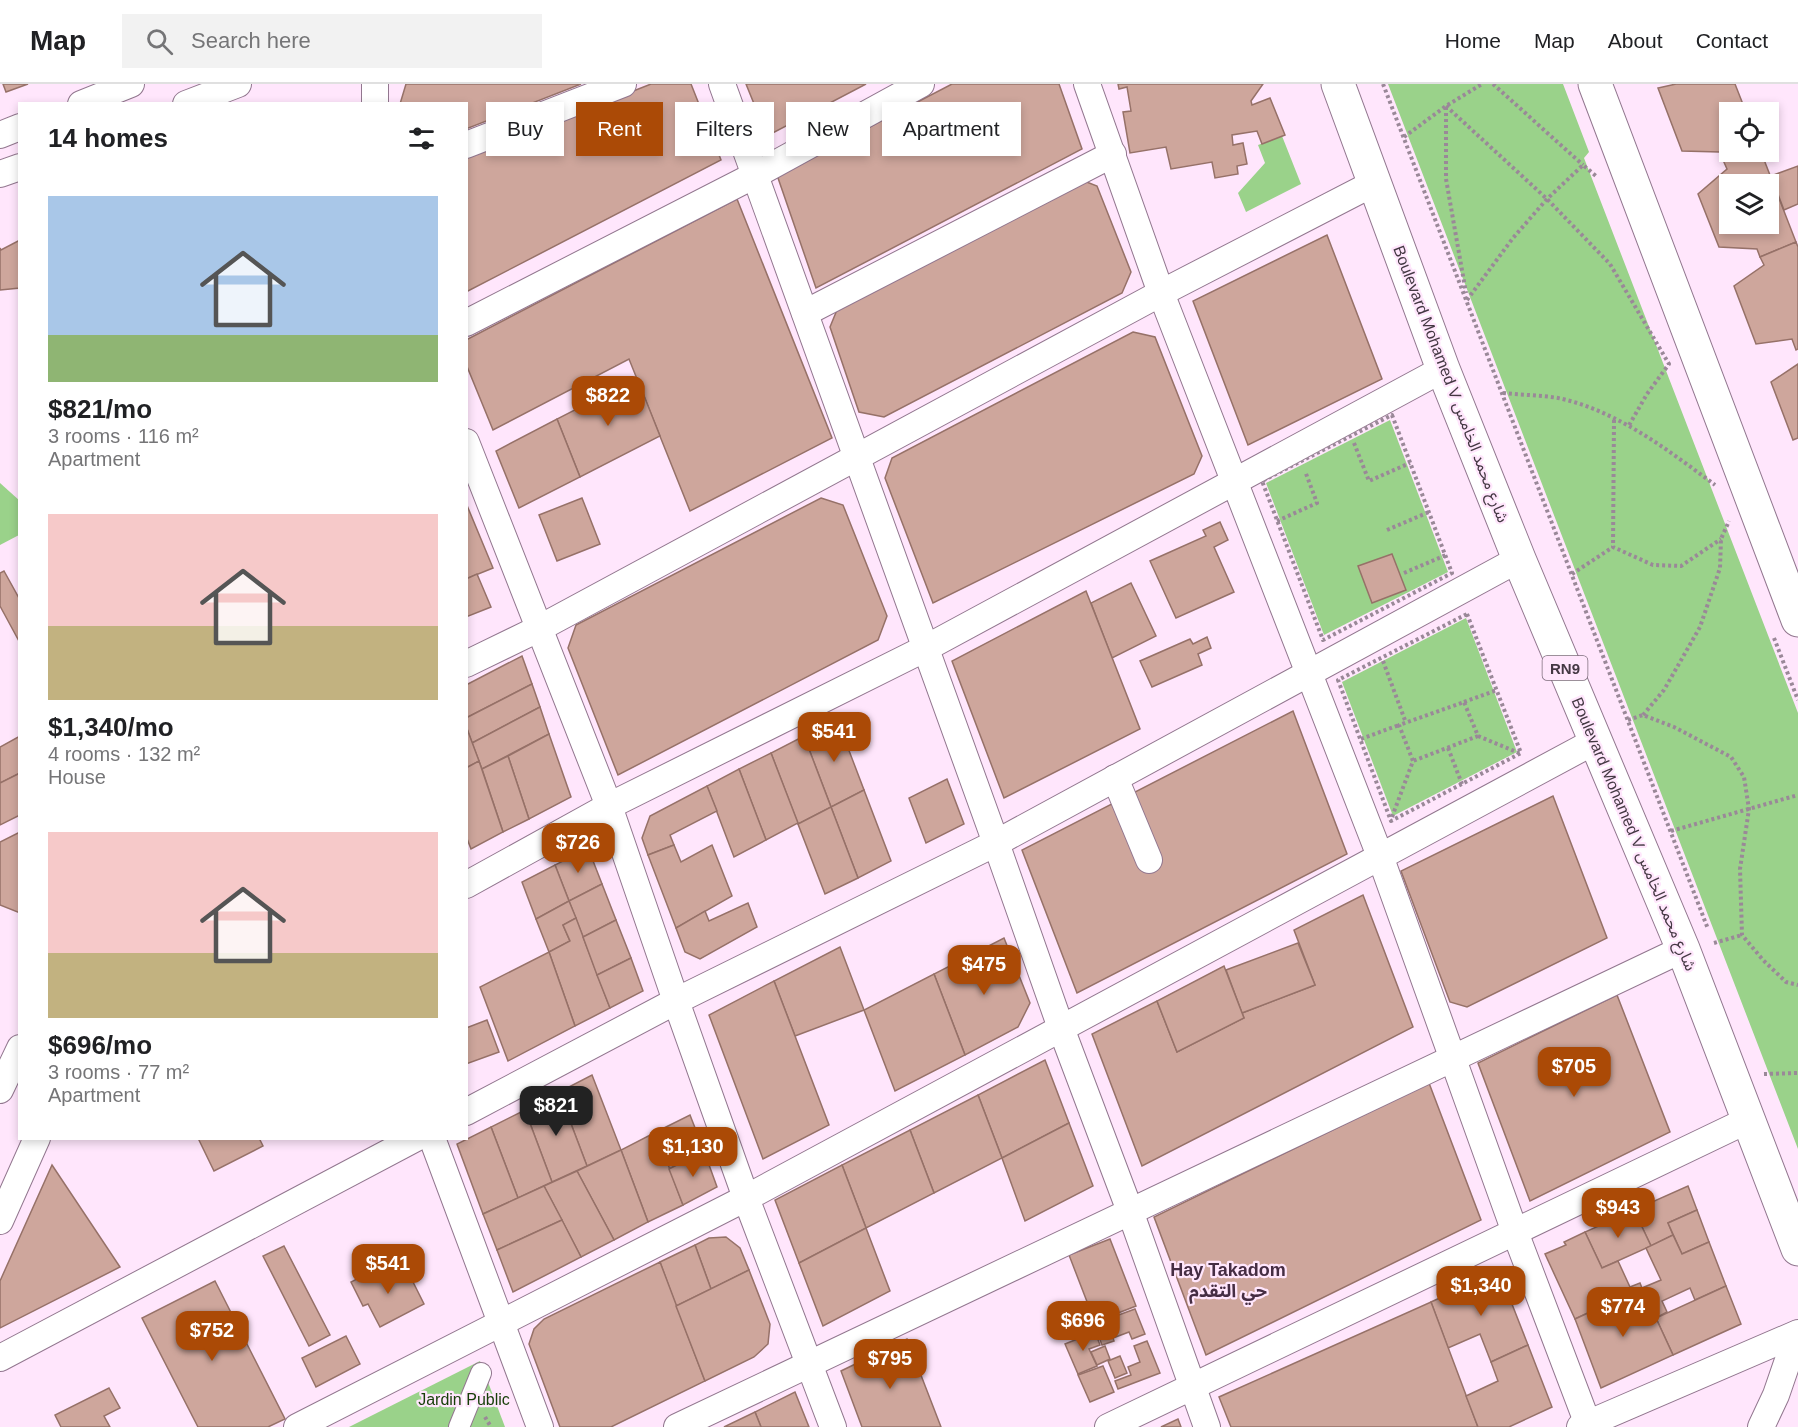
<!DOCTYPE html>
<meta charset="utf-8">
<style>
body{margin:0;font-family:Helvetica,"Noto Sans Arabic",sans-serif;background:#f2f2f2;color:#202124;height:100vh;display:flex;flex-direction:column;font-size:22px;white-space:nowrap}
*{box-sizing:border-box;margin:0}
p{font-size:20px;color:#757577}
.icon{flex:none;width:33px;height:33px;fill:none;stroke:currentColor;stroke-width:2;stroke-linecap:round;stroke-linejoin:round}
.map{position:relative;flex:1;overflow:hidden}
.details{position:absolute;left:18px;top:18px;width:450px;height:1038px;display:flex;flex-direction:column;background:#fff;border-radius:0px;box-shadow:0 3px 9px #0003}
.details>*{flex:none}
.hud{position:absolute;left:486px;top:18px;width:570px;height:54px;display:flex;gap:12px}
.controls{position:absolute;left:1719px;top:18px;display:grid;gap:12px}
.controls a{display:grid;place-items:center;width:60px;height:60px;border-radius:0px;background:#fff;box-shadow:0 3px 9px #0003;font-size:30px}
.price{position:absolute;translate:-50% -51px;padding:0 14px;border-radius:12px;background:#ab4a06;color:#fff;font-size:20px;line-height:39px;filter:drop-shadow(0 2px 3px #0008)}
.price::after{content:'';position:absolute;left:50%;top:36px;width:18px;height:14px;margin-left:-9px;background:inherit;clip-path:polygon(0 0,100% 0,50% 100%)}
.price.current{background:#222;color:#fff}
ul{padding:0;list-style:none}
li{display:grid;align-content:center;gap:12px;height:318px;padding:0 30px}
li span{display:grid;place-items:center;height:186px;border-radius:0px;color:#555}
li>.icon{margin-inline-start:auto}
span .icon{width:108px;height:108px;fill:#fffc;stroke-width:1}
li b{font-size:26px}
h2{display:flex;justify-content:space-between;align-items:center;height:72px;padding:0 30px;font-size:26px}
.pill{padding:0 21px;border-radius:0px;background:#fff;box-shadow:0 3px 9px #0003;font-size:21px;line-height:54px}
.pill.current{background:#ab4a06;color:#fff}
header{display:flex;align-items:center;gap:36px;box-sizing:border-box;height:84px;padding:0 30px;background:#fff;border-bottom:2px solid #e0e0e0}
header strong{font-size:28px}
nav{display:flex;gap:33px;margin-inline-start:auto;font-size:21px}
.search{width:420px;height:54px;background:#f2f2f2;display:flex;align-items:center;gap:15px;box-sizing:border-box;padding:0 21px;border-radius:0px;color:#757577;font-size:22px}
.map>svg:first-child{display:block}
.green{fill:#9ad28a}
.building{fill:#cea69c;stroke:#967168;stroke-width:1.5;fill-rule:evenodd}
.lines{fill:none;stroke-linecap:round;stroke-linejoin:round}
.pedestrian-casing{stroke:#92778f;stroke-width:22}
.minor-casing{stroke:#92778f;stroke-width:28}
.primary-casing{stroke:#92778f;stroke-width:35}
.path{stroke:#9a8898;stroke-width:4;stroke-dasharray:3 3;stroke-linecap:butt}
.pedestrian{stroke:#fff;stroke-width:20}
.minor{stroke:#fff;stroke-width:26}
.primary{stroke:#fff;stroke-width:33}
.labels{text-anchor:middle;dominant-baseline:central;stroke-width:4.5;stroke-linejoin:round;paint-order:stroke}
.shield{fill:#ffe6fc;stroke:#7c6c7a;stroke-width:1.5}
.shield-label{font-size:15px;font-weight:bold;fill:#443843}
.street-label{font-size:16px;fill:#443843;stroke:#ffe6fc}
.park-label{font-size:16px;fill:#163e07;stroke:#ffe6fc}
.neighbourhood-label{font-size:18px;font-weight:bold;fill:#452d43;stroke:#ffe6fc}
</style>
<header>
<strong>Map</strong>
<div class="search"><svg class="icon" aria-label="search" viewBox="0 0 24 24"><circle cx="10" cy="10" r="6"/><path d="M15 15l6 6"/></svg>Search here</div>
<nav><a>Home</a><a>Map</a><a>About</a><a>Contact</a></nav>
</header>
<div class="map">
<svg width="1798" height="1343" viewBox="0 0 1798 1343">
<rect width="100%" height="100%" fill="#ffe6fc"/>
<!-- green -->
<g class="green">
<polygon points="1388,0 1563,0 1589,68 1584,74 1798,629 1798,1065"/>
<polygon points="1282,52 1301,100 1246,128 1238,109 1265,79 1258,61"/>
<polygon points="1390,336 1448,488 1324,551 1266,399"/>
<polygon points="0,399 20,417 19,451 0,461"/>
<polygon points="1466,534 1517,668 1393,732 1342,598"/>
<polygon points="480,1277 505,1343 349,1343"/>
</g>
<!-- building -->
<g class="building">
<polygon points="3,0 28,0 6,8"/>
<polygon points="406,0 581,0 466,45 466,20 400,20"/>
<polygon points="651,0 691,0 721,76 466,208 466,73"/>
<polygon points="746,0 866,0 767,52"/>
<polygon points="952,0 1059,0 1082,65 816,204 777,91"/>
<polygon points="1118,0 1263,0 1251,17 1252,21 1270,14 1285,51 1262,60 1257,47 1232,51 1233,61 1243,59 1247,80 1237,82 1238,90 1215,94 1212,78 1171,85 1166,63 1130,69 1123,28 1131,27 1127,3 1119,5"/>
<polygon points="1676,0 1735,0 1746,28 1730,28 1730,68 1744,68 1723,76 1720,68 1682,67 1658,4"/>
<path d="M1744 68H1761L1796 158 1760 173 1757 165 1719 163 1698 110 1727 85 1723 76ZM1730 100H1768V140H1730Z"/>
<polygon points="1798,82 1798,120 1784,126 1771,92"/>
<polygon points="1079,95 1097,102 1131,188 1122,209 884,333 859,328 830,243 839,221"/>
<polygon points="737,115 832,354 690,427 629,275 493,346 466,280 466,256"/>
<polygon points="1327,151 1382,295 1248,361 1193,217"/>
<polygon points="20,156 20,204 0,206 0,164 1,166"/>
<polygon points="1796,158 1798,163 1798,265 1796,266 1792,255 1756,260 1734,202 1764,181 1760,173"/>
<polygon points="1133,248 1155,253 1202,372 1194,390 933,519 885,394 892,374"/>
<polygon points="1798,280 1798,354 1793,356 1771,298"/>
<polygon points="637,294 660,352 580,393 557,335"/>
<polygon points="557,335 580,393 519,424 496,367"/>
<polygon points="582,414 600,460 557,477 539,431"/>
<polygon points="821,414 843,421 887,532 878,556 618,691 568,564 576,541"/>
<polygon points="466,419 493,484 466,495"/>
<polygon points="1220,438 1228,456 1214,463 1234,508 1176,534 1150,477 1206,452 1203,446"/>
<polygon points="1392,470 1406,506 1372,519 1358,482"/>
<polygon points="4,487 20,516 20,559 0,522 0,489"/>
<polygon points="477,490 491,523 466,533 466,495"/>
<polygon points="1131,499 1156,552 1112,574 1091,519"/>
<polygon points="1086,507 1140,645 1004,714 952,577"/>
<polygon points="1207,553 1211,564 1198,570 1202,581 1152,603 1140,577 1190,555 1193,560"/>
<polygon points="522,572 532,600 466,634 466,601"/>
<polygon points="532,600 540,623 472,659 466,642 466,634"/>
<polygon points="540,623 549,650 482,685 472,659"/>
<polygon points="1293,627 1347,770 1077,909 1022,766"/>
<polygon points="837,635 864,706 831,723 804,652"/>
<polygon points="466,642 479,677 466,684"/>
<polygon points="549,650 571,713 529,735 508,672"/>
<polygon points="20,652 20,689 0,699 0,663"/>
<polygon points="804,652 831,723 798,740 771,669"/>
<polygon points="771,669 798,739 766,756 739,685"/>
<polygon points="508,672 529,735 503,748 482,685"/>
<polygon points="479,677 503,748 471,765 466,752 466,684"/>
<polygon points="739,685 766,756 734,773 707,702"/>
<polygon points="20,689 20,731 0,741 0,699"/>
<polygon points="947,695 964,740 926,759 909,714"/>
<polygon points="707,702 717,727 670,751 674,761 648,771 642,754 650,732"/>
<polygon points="864,706 891,777 858,794 831,723"/>
<polygon points="1553,712 1607,854 1467,923 1450,918 1401,787"/>
<polygon points="831,723 858,794 825,810 798,740"/>
<polygon points="20,748 20,829 0,821 0,758"/>
<polygon points="674,761 681,778 712,761 732,812 676,844 648,771"/>
<polygon points="588,764 602,800 569,817 555,781"/>
<polygon points="555,781 569,817 536,835 522,798"/>
<polygon points="602,800 616,836 583,853 569,817"/>
<polygon points="1363,811 1413,943 1142,1082 1092,950 1157,917 1177,968 1244,934 1242,929 1315,901 1294,846"/>
<polygon points="569,817 576,834 563,841 570,857 549,868 536,835"/>
<polygon points="748,819 757,843 700,875 685,868 676,844 705,827 709,837"/>
<polygon points="576,834 610,924 575,942 549,868 570,857 563,841"/>
<polygon points="616,836 631,874 597,891 583,853"/>
<polygon points="1004,854 1030,919 1018,943 965,971 934,890"/>
<polygon points="1298,859 1315,901 1242,929 1226,886"/>
<polygon points="840,863 864,926 795,952 774,897"/>
<polygon points="549,868 575,942 508,977 480,903"/>
<polygon points="631,874 643,907 610,924 597,891"/>
<polygon points="1224,882 1244,934 1177,968 1157,917"/>
<polygon points="934,890 965,971 895,1007 864,926"/>
<polygon points="774,897 829,1041 763,1075 709,931"/>
<polygon points="1617,911 1670,1048 1530,1117 1478,979"/>
<polygon points="487,936 499,968 466,980 466,944"/>
<polygon points="1045,976 1069,1039 1002,1074 978,1011"/>
<polygon points="592,991 621,1066 587,1082 559,1008"/>
<polygon points="1429,999 1481,1136 1206,1271 1154,1133"/>
<polygon points="559,1008 587,1082 552,1098 525,1026"/>
<polygon points="978,1011 1002,1074 934,1109 910,1046"/>
<polygon points="525,1026 552,1098 518,1114 491,1043"/>
<polygon points="690,1031 704,1067 669,1085 656,1048"/>
<polygon points="1069,1039 1093,1102 1025,1137 1002,1074"/>
<polygon points="491,1043 518,1114 483,1130 457,1060"/>
<polygon points="910,1046 934,1109 866,1144 842,1081"/>
<polygon points="656,1048 683,1121 648,1138 621,1066"/>
<polygon points="198,1054 259,1054 263,1062 214,1087"/>
<polygon points="621,1066 648,1138 614,1156 577,1087"/>
<polygon points="704,1067 717,1103 683,1121 669,1085"/>
<polygon points="52,1081 120,1183 0,1244 0,1197"/>
<polygon points="842,1081 866,1144 799,1179 775,1116"/>
<polygon points="577,1087 614,1156 581,1173 544,1102"/>
<polygon points="544,1102 562,1136 497,1166 483,1130"/>
<polygon points="1688,1102 1697,1126 1668,1139 1673,1151 1651,1162 1634,1126"/>
<polygon points="1634,1126 1651,1162 1602,1184 1585,1148"/>
<polygon points="1697,1126 1709,1158 1682,1170 1668,1139"/>
<polygon points="562,1136 581,1173 513,1208 497,1166"/>
<polygon points="866,1144 890,1207 823,1242 799,1179"/>
<polygon points="1585,1148 1602,1184 1618,1177 1630,1203 1640,1199 1642,1204 1575,1235 1545,1170 1566,1161 1564,1158"/>
<polygon points="1673,1151 1682,1170 1709,1158 1726,1202 1695,1216 1690,1204 1662,1217 1667,1228 1656,1234 1642,1204 1661,1196 1646,1164"/>
<polygon points="726,1153 740,1164 749,1186 711,1205 695,1161 709,1154"/>
<polygon points="1110,1155 1136,1222 1108,1233 1104,1223 1091,1228 1069,1171"/>
<polygon points="695,1161 711,1205 676,1222 660,1178"/>
<polygon points="284,1162 330,1251 309,1262 263,1172"/>
<polygon points="660,1178 705,1297 611,1343 560,1343 529,1260 534,1245 544,1235"/>
<polygon points="405,1182 424,1220 380,1243 368,1220 363,1222 351,1198 372,1187 375,1192 384,1187 387,1192"/>
<polygon points="749,1186 770,1240 768,1260 754,1273 705,1297 676,1222"/>
<polygon points="1499,1187 1528,1261 1491,1278 1480,1250 1448,1264 1431,1218"/>
<polygon points="215,1197 285,1335 268,1343 198,1343 142,1234"/>
<polygon points="1726,1202 1741,1240 1673,1271 1656,1234"/>
<polygon points="1642,1204 1673,1271 1601,1304 1575,1235"/>
<polygon points="1431,1218 1478,1343 1231,1343 1219,1313"/>
<polygon points="1135,1225 1145,1250 1132,1255 1129,1248 1113,1254 1114,1257 1102,1261 1094,1240"/>
<polygon points="1095,1248 1100,1261 1089,1265 1097,1282 1078,1290 1065,1260"/>
<polygon points="346,1252 360,1280 316,1303 302,1274"/>
<polygon points="907,1255 941,1343 862,1343 841,1287"/>
<polygon points="1147,1257 1160,1289 1118,1305 1115,1297 1131,1291 1128,1283 1140,1278 1134,1262"/>
<polygon points="1528,1261 1552,1323 1509,1343 1478,1343 1466,1312 1498,1297 1491,1278"/>
<polygon points="1105,1262 1110,1275 1097,1281 1091,1268"/>
<polygon points="1120,1272 1127,1289 1115,1294 1108,1277"/>
<polygon points="1103,1282 1114,1308 1090,1318 1078,1291"/>
<polygon points="109,1304 120,1324 104,1332 110,1343 61,1343 55,1331"/>
<polygon points="795,1308 809,1343 761,1343 755,1328"/>
<polygon points="755,1328 761,1343 724,1343"/>
<polygon points="1178,1335 1181,1343 1161,1343"/>
</g>
<g class="lines">
<defs>
<polyline id="pedestrian" points="459,1343 481,1289"/>
<g id="minor">
<polyline points="722,0 996,759 1061,944 1130,1127 1207,1343"/>
<polyline points="1087,0 1161,209 1380,772 1515,1148 1589,1343"/>
<polyline points="81,20 131,0"/>
<polyline points="186,20 238,0"/>
<polyline points="375,20 375,0"/>
<polyline points="0,51 20,43"/>
<polyline points="466,61 623,0"/>
<polyline points="0,90 20,83"/>
<polyline points="805,229 1113,70"/>
<polyline points="466,239 755,91 921,0"/>
<polyline points="466,358 609,722 676,917 746,1114 833,1343"/>
<polyline points="466,580 538,545 1161,209 1374,99"/>
<polyline points="1115,694 1149,776"/>
<polyline points="466,801 609,722 926,564 1443,285"/>
<polyline points="0,1006 20,964"/>
<polyline points="466,1028 676,917 996,759 1519,475"/>
<polyline points="432,1054 540,1343"/>
<polyline points="0,1137 37,1054"/>
<polyline points="0,1274 416,1054"/>
<polyline points="297,1343 746,1114 1595,657"/>
<polyline points="677,1343 1683,865"/>
<polyline points="1108,1343 1748,1036"/>
<polyline points="1580,1343 1798,1249"/>
<polyline points="1761,1343 1776,1311 1797,1250"/>
</g>
<g id="primary">
<polyline points="1338,0 1443,285 1519,475 1683,865 1798,1165"/>
<polyline points="1595,0 1798,536"/>
</g>
</defs>
<!-- pedestrian casing -->
<use href="#pedestrian" class="pedestrian-casing"/>
<!-- minor casing -->
<use href="#minor" class="minor-casing"/>
<!-- primary casing -->
<use href="#primary" class="primary-casing"/>
<!-- path -->
<g class="path">
<polyline points="1383,0 1708,845"/>
<polyline points="1493,0 1583,81"/>
<polyline points="1446,22 1547,115 1610,180 1669,280 1647,310 1628,343"/>
<polyline points="1446,23 1446,95 1466,209"/>
<polyline points="1404,53 1446,22 1482,0"/>
<polyline points="1467,216 1513,154 1547,115 1583,81 1596,92"/>
<path d="M1503 309C1521 311 1540 311 1558 314 1616 326 1668 366 1715 401"/>
<polygon points="1392,331 1452,489 1323,556 1262,397"/>
<polyline points="1614,336 1613,463 1653,481 1681,482 1721,455"/>
<polyline points="1354,359 1369,397 1410,379"/>
<polyline points="1277,437 1317,419 1305,387"/>
<polyline points="1387,446 1429,428"/>
<polyline points="1404,489 1446,471"/>
<polyline points="1572,490 1613,463"/>
<polygon points="1467,530 1521,669 1391,737 1338,596"/>
<polyline points="1774,554 1798,616"/>
<polyline points="1383,577 1406,639"/>
<polyline points="1464,618 1497,606"/>
<polyline points="1643,631 1664,606 1700,543 1720,484 1721,455 1729,437"/>
<polyline points="1628,636 1643,631 1674,643 1731,673 1744,693 1749,725 1740,785 1742,851 1763,876 1786,898 1798,901"/>
<polyline points="1478,652 1519,669"/>
<polyline points="1361,655 1399,641"/>
<polyline points="1448,664 1462,700"/>
<polyline points="1392,733 1413,677 1399,641 1464,618 1478,652 1413,677"/>
<polyline points="1671,747 1798,711"/>
<polyline points="1714,859 1742,851"/>
<polyline points="1764,990 1798,989"/>
<polyline points="485,1333 491,1343"/>
</g>
<!-- pedestrian -->
<use href="#pedestrian" class="pedestrian"/>
<!-- minor -->
<use href="#minor" class="minor"/>
<!-- primary -->
<use href="#primary" class="primary"/>
</g>
<g class="labels">
<!-- shield labels -->
<rect class="shield" x="1542.5" y="572" width="45" height="24" rx="4.5"/>
<g class="shield-label">
<text x="1565" y="584">RN9</text>
</g>
<!-- street labels -->
<g class="street-label">
<text transform="translate(1451 300) rotate(69)">Boulevard Mohamed V شارع محمد الخامس</text>
<text transform="translate(1634 750) rotate(67)">Boulevard Mohamed V شارع محمد الخامس</text>
</g>
<!-- park labels -->
<g class="park-label">
<text x="464" y="1315">Jardin Public</text>
</g>
<!-- neighbourhood labels -->
<g class="neighbourhood-label">
<text x="1228" y="1186">Hay Takadom<tspan x="1228" dy="21">حي التقدم</tspan></text>
</g>
</g>
</svg>
<div class="controls">
<a><svg class="icon" aria-label="locate" viewBox="0 0 24 24"><circle cx="12" cy="12" r="6"/><path d="M12 2v4M12 18v4M2 12h4M18 12h4"/></svg></a>
<a><svg class="icon" aria-label="layers" viewBox="0 0 24 24"><path d="M12 4l9 5-9 5-9-5zM3 14l9 5 9-5"/></svg></a>
</div>
<b class="price" style="left:608px;top:343px">$822</b>
<b class="price" style="left:834px;top:679px">$541</b>
<b class="price" style="left:578px;top:790px">$726</b>
<b class="price" style="left:984px;top:912px">$475</b>
<b class="price" style="left:1574px;top:1014px">$705</b>
<b class="price current" style="left:556px;top:1053px">$821</b>
<b class="price" style="left:693px;top:1094px">$1,130</b>
<b class="price" style="left:1618px;top:1155px">$943</b>
<b class="price" style="left:388px;top:1211px">$541</b>
<b class="price" style="left:1481px;top:1233px">$1,340</b>
<b class="price" style="left:1623px;top:1254px">$774</b>
<b class="price" style="left:1083px;top:1268px">$696</b>
<b class="price" style="left:212px;top:1278px">$752</b>
<b class="price" style="left:890px;top:1306px">$795</b>
<div class="hud">
<a class="pill">Buy</a>
<a class="pill current">Rent</a>
<a class="pill">Filters</a>
<a class="pill">New</a>
<a class="pill">Apartment</a>
</div>
<section class="details">
<h2>14 homes<svg class="icon" aria-label="filters" viewBox="0 0 24 24"><path d="M4 7h16M4 17h16"/><circle cx="9" cy="7" r="2"/><circle cx="15" cy="17" r="2"/></svg></h2>
<ul>
<li><span style="background:linear-gradient(#a9c7e8 75%,#8fb573 0)"><svg class="icon" aria-label="home" viewBox="0 0 24 24"><path d="M3 11l9-7 9 7M6 9v11h12V9"/></svg></span><div><b>$821/mo</b><p>3 rooms · 116 m²</p><p>Apartment</p></div></li>
<li><span style="background:linear-gradient(#f6c9c9 60%,#c2b280 0)"><svg class="icon" aria-label="home" viewBox="0 0 24 24"><path d="M3 11l9-7 9 7M6 9v11h12V9"/></svg></span><div><b>$1,340/mo</b><p>4 rooms · 132 m²</p><p>House</p></div></li>
<li><span style="background:linear-gradient(#f6c9c9 65%,#c2b280 0)"><svg class="icon" aria-label="home" viewBox="0 0 24 24"><path d="M3 11l9-7 9 7M6 9v11h12V9"/></svg></span><div><b>$696/mo</b><p>3 rooms · 77 m²</p><p>Apartment</p></div></li>
</ul>
</section>
</div>
